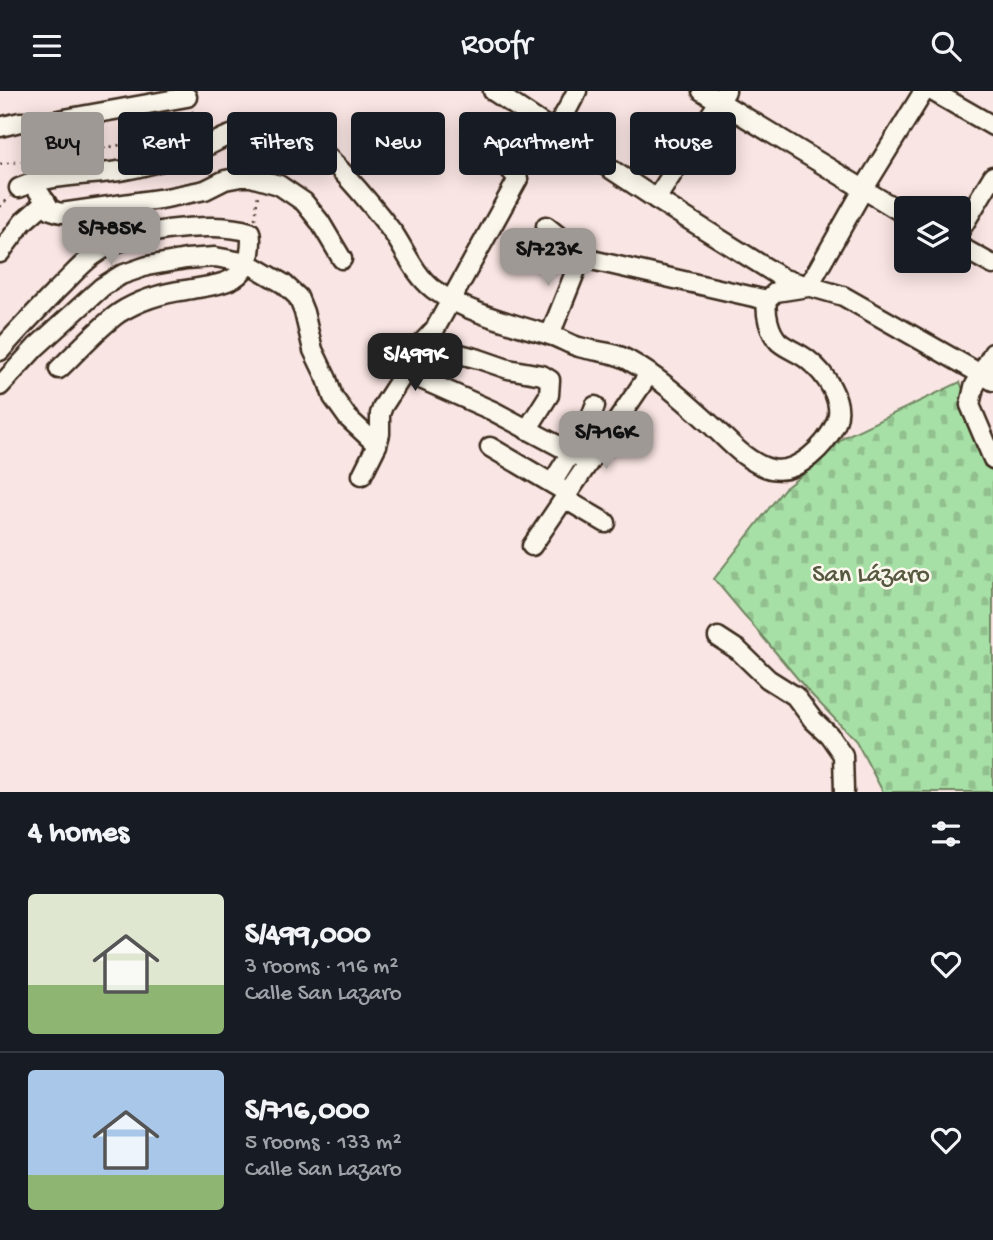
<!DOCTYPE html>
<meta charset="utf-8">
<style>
body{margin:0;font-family:"Gochi Hand",sans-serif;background:#242831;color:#f1f3f6;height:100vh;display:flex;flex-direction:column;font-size:26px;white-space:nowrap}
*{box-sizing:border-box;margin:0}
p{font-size:23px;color:#9ea1a6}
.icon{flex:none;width:38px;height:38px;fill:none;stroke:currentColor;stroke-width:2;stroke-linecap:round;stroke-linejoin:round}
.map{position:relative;height:701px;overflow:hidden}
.panel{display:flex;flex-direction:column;background:#171b24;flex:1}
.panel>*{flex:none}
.banner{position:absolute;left:21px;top:21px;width:952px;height:63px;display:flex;gap:14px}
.tools{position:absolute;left:894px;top:105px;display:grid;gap:14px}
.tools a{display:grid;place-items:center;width:77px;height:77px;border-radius:7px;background:#171b24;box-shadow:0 4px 18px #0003;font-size:35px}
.price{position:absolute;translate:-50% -60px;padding:0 16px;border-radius:14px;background:#9f9995;color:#111;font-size:23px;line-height:46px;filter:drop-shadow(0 2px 4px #0008)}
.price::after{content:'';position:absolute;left:50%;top:42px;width:21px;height:16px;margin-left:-10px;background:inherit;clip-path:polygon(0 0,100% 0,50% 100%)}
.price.selected{background:#222;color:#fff}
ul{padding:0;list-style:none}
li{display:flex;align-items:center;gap:21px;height:175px;padding:0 28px}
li+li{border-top:2px solid #363941}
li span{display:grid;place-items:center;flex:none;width:196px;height:140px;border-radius:7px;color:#555}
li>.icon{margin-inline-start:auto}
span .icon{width:84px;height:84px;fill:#fffc;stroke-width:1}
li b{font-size:30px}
h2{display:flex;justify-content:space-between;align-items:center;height:84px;padding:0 28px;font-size:30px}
.chip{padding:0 24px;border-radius:7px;background:#171b24;box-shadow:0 4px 18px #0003;font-size:24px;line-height:63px}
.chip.selected{background:#9f9995;color:#111}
header{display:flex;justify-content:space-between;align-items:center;height:91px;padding:0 28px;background:#171b24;font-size:32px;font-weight:600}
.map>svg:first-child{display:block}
.cemetery{fill:url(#cemetery-stones);stroke:#718562;stroke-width:2}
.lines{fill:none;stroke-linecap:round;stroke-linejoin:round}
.minor-casing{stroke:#3b2a1e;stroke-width:23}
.path{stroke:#3b2a1e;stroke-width:2.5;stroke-dasharray:2 5;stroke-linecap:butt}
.minor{stroke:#fbf7ec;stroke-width:18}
.labels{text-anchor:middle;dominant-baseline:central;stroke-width:5;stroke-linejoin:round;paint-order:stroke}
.park-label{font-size:26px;fill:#565840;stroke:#fbf7ec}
</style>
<header><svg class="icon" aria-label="menu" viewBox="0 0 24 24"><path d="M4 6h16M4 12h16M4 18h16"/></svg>Roofr<svg class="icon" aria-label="search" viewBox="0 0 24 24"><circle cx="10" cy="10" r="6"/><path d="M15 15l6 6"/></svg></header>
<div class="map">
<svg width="993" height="701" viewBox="0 0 993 701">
<defs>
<pattern id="cemetery-stones" width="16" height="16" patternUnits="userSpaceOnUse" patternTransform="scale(1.75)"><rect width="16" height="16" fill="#a7e0a6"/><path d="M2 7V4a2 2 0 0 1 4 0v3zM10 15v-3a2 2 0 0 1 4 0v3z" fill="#91c08e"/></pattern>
</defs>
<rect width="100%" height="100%" fill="#f9e5e3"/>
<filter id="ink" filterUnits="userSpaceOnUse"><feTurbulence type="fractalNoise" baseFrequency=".0143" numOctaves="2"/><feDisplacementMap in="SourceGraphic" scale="14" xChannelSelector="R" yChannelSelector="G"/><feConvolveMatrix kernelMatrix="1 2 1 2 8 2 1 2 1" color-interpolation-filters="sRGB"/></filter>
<g filter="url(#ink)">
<!-- cemetery -->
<polygon class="cemetery" points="960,291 993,371 993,701 883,701 856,650 808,600 714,488 784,398 819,371 844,346"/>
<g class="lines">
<defs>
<g id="minor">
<polyline points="493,0 656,108 784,188 843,205 993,290"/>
<polyline points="702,0 906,124"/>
<polyline points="932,0 993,35"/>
<polyline points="0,36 20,31 42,32 187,6"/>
<polyline points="32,91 51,119 61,122 166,107 205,99 225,89 241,86 251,86 279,94 304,111 320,131 342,168"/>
<path d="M19 97C51 83 85 85 119 80 147 76 174 67 200 58 211 54 221 47 231 44 244 39 256 38 270 38 277 37 285 36 292 39 318 47 376 119 394 143 406 161 415 184 433 198 464 221 516 234 553 245 562 248 570 254 579 256 596 261 612 260 628 269 657 285 684 309 708 331 726 347 746 372 771 378 798 384 826 354 836 332 845 310 825 282 808 269 800 262 787 258 779 251 769 241 765 222 767 209L776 201 808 196 863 99 924 0"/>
<polyline points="656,108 726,0"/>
<polyline points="546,135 582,164 596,170 767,209"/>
<polyline points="959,141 993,85"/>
<polyline points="959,155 993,174"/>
<polyline points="0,162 23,131 46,111"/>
<polyline points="550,244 582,164"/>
<polyline points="421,253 479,268 508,278 542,284 550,289 549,304 527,339"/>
<path d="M0 260C17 240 36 221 55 201 68 189 80 174 94 164 127 139 211 129 250 141 252 148 251 155 250 162 245 195 211 194 186 199 163 202 138 210 119 222 98 237 78 260 59 278"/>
<polyline points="993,262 974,296 970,314 993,368"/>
<polyline points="405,281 493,320 589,371"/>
<polyline points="0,295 36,256 102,196 121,184 147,175 186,168 215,166 248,172 284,193 298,206 304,221 313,259 327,288 333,306 348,327 377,354"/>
<polyline points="490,356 568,402"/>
<path d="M362 384 377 354 380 343V323L383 315 410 273 421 253 435 238 518 88C510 78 495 64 500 50 514 44 525 46 539 46 557 45 569 14 577 0"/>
<polyline points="552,392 587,336 595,315"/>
<polyline points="565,408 606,432"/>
<polyline points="532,455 649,283"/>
<polyline points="718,546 738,559 768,588 795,605 813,629 829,644 843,664 844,701"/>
</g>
</defs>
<!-- minor casing -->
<use href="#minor" class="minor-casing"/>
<!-- path -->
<g class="path">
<polyline points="192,20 200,43"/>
<polyline points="45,46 48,67"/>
<polyline points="0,73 48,67 132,52 197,35"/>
<polyline points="264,76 272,53"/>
<polyline points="0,116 10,106"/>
<polyline points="255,128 258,103"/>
</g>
<!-- minor -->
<use href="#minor" class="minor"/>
</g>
</g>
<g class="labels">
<!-- park labels -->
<g class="park-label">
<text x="871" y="485">San Lázaro</text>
</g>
</g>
</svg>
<div class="tools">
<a><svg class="icon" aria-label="layers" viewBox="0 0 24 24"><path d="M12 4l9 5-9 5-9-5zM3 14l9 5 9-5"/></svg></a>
</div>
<b class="price" style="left:111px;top:176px">S/785K</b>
<b class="price" style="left:548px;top:197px">S/723K</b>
<b class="price selected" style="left:415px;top:302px">S/499K</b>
<b class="price" style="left:606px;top:380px">S/716K</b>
<div class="banner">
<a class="chip selected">Buy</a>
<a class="chip">Rent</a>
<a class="chip">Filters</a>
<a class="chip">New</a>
<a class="chip">Apartment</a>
<a class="chip">House</a>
</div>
</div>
<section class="panel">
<h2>4 homes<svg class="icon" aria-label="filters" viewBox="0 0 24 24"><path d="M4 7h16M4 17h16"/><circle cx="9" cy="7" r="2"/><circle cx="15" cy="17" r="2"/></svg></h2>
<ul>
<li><span style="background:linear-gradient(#dfe7d0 65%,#8fb573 0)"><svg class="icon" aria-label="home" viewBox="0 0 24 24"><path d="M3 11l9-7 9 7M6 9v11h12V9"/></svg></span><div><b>S/499,000</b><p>3 rooms · 116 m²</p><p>Calle San Lazaro</p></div><svg class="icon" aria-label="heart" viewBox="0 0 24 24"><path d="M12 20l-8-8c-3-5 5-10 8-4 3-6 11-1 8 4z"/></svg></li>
<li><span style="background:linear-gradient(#a9c7e8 75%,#8fb573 0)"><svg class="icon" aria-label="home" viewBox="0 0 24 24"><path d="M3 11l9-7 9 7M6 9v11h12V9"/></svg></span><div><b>S/716,000</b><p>5 rooms · 133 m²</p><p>Calle San Lazaro</p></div><svg class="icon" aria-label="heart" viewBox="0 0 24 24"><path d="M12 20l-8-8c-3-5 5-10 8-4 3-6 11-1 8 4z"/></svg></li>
</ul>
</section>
